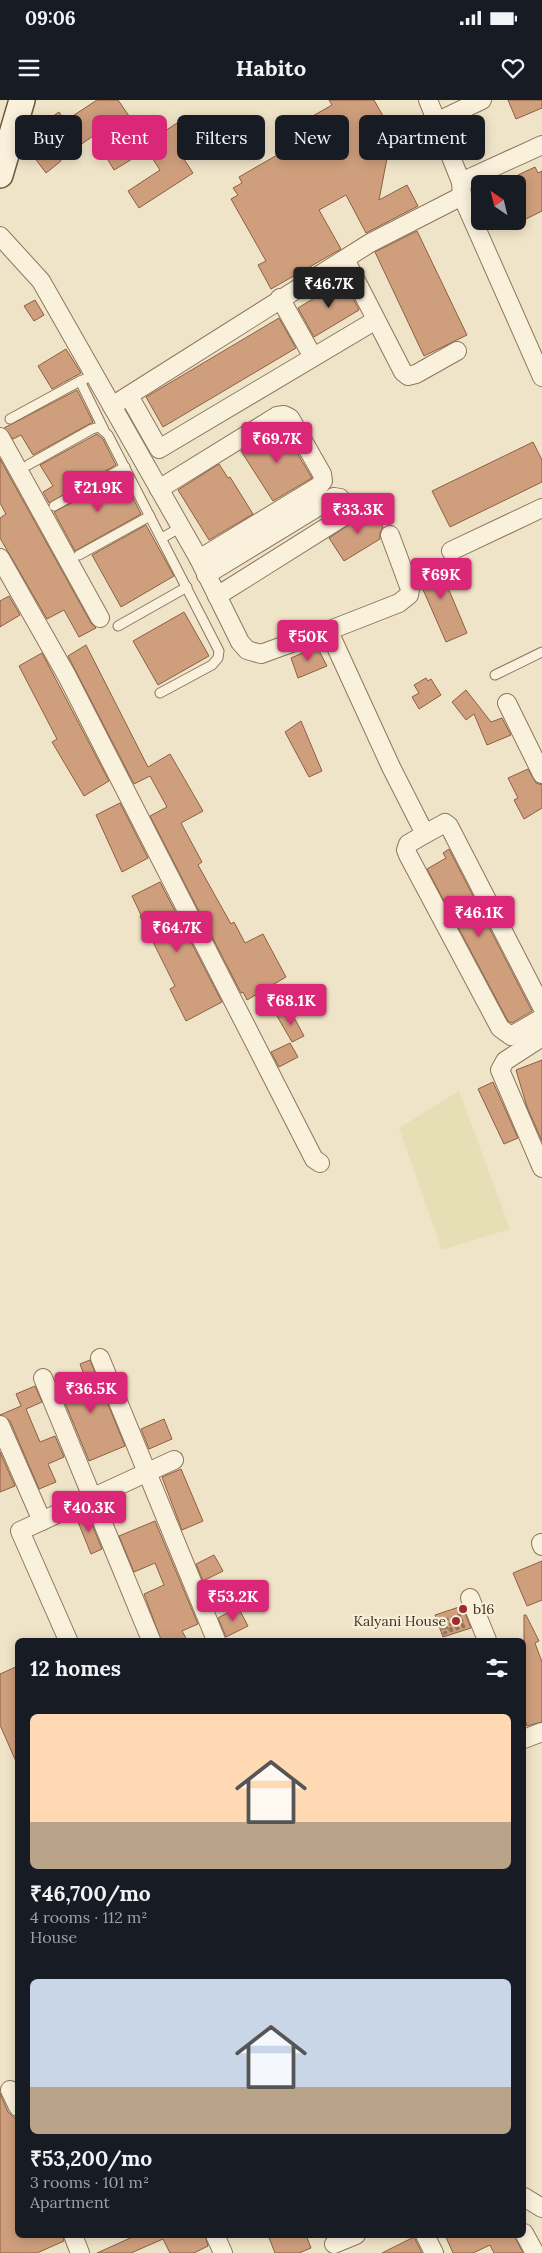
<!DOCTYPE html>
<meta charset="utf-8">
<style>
body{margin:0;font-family:Lora,serif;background:#242831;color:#f1f3f6;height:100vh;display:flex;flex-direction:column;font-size:19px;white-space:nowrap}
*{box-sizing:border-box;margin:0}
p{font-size:16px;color:#9ea1a6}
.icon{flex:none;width:28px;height:28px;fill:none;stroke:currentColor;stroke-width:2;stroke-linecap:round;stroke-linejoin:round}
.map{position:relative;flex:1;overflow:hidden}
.details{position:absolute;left:15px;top:1538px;width:511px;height:600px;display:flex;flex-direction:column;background:#171b24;border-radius:8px;box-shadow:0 2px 12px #0003}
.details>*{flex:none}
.hud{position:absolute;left:15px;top:15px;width:512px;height:45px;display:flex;gap:10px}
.needle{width:32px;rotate:325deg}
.fabs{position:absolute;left:471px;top:75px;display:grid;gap:10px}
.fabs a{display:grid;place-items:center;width:55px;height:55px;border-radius:8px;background:#171b24;box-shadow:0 2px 12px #0003;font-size:25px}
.price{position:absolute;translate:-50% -42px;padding:0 11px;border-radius:5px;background:#db2777;color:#fff;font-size:16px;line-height:32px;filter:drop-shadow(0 1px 2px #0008)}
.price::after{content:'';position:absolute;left:50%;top:30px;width:15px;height:11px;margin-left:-8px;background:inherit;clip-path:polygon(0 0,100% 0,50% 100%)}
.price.on{background:#222;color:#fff}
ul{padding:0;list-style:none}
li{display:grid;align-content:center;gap:10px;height:265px;padding:0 15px}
li span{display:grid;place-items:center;height:155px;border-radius:8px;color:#555}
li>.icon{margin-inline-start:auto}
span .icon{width:90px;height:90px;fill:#fffc;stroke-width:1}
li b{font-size:21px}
h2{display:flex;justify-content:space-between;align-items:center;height:60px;padding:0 15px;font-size:21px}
.tag{padding:0 18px;border-radius:8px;background:#171b24;box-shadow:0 2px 12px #0003;font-size:18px;line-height:45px}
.tag.on{background:#db2777;color:#fff}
.status{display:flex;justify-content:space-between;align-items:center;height:35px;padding:0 25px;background:#171b24;direction:ltr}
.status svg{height:14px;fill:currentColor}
header{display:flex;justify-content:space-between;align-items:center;height:65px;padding:0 15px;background:#171b24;font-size:22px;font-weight:800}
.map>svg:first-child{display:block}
.farmland{fill:#e6deb5}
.building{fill:#cf9f7d;stroke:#8d5f41}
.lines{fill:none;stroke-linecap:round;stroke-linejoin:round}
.lane-casing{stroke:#8d765c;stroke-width:11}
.street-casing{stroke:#8d765c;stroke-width:20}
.secondary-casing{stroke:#6f573f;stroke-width:28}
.path{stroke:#8d765c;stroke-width:3;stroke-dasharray:4 2.5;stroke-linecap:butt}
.lane{stroke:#faf1dc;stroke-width:9}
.street{stroke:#faf1dc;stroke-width:18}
.secondary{stroke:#faf1dc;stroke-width:25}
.poi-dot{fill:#9e2a2b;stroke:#f7eed8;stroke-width:2}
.labels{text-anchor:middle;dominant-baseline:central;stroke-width:4.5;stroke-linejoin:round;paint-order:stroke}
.poi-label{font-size:14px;fill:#3d2e20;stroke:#f7eed8;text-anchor:start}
</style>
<div class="status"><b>09:06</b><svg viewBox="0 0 49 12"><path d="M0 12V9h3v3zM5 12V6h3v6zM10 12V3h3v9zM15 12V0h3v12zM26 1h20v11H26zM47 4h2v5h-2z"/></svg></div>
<header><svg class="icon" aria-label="menu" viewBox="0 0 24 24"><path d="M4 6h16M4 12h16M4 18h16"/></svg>Habito<svg class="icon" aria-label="heart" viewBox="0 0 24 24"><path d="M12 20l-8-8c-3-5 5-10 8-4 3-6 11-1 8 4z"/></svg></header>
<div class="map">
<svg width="542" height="2153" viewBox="0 0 542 2153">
<rect width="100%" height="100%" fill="#f0e4c8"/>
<!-- farmland -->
<polygon class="farmland" points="459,991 510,1129 442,1150 399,1028"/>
<!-- building -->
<g class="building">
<polygon points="97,0 118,0 136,26 154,15 165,31 177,23 193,49 182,56 193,73 139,108 128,91 160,70 147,50 114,70 93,36 60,59 61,61 46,73 31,53 52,37 42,24 59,12 65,21"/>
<polygon points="329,0 374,0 392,32 379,100 407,85 418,106 366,133 346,95 319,110 341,149 271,189 258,165 266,161 231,99 238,95 233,88 242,83 239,77 305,39 297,25 332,5"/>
<polygon points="508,0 542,0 542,8 516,19"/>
<polygon points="535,67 538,73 542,71 542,111 518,123 518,75"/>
<polygon points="417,131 467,235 424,256 375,152"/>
<polygon points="344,180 359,210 314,237 298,208"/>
<polygon points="35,200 44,215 34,221 24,206"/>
<polygon points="279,218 296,248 163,327 146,297"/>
<polygon points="66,249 81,273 52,289 38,266"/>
<polygon points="77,290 93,322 33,355 21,335 13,339 4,328"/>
<polygon points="281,326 312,378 273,401 241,351"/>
<polygon points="97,334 103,339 116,365 49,403 43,392 53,386 40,365"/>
<polygon points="533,342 542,360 542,382 450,427 432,391"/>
<polygon points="0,359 91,523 96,528 79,537 64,510 47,519 0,438 0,418 6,414 0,403"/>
<polygon points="219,364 228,378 230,377 253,414 209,440 178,390"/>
<polygon points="122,376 141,414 75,451 54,412"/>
<polygon points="372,409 383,427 380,433 380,439 344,461 329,438"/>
<polygon points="146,425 174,476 121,507 92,455"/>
<polygon points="436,459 467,533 446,542 414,469"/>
<polygon points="9,496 20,515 0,527 0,501"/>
<polygon points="184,512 209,556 158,585 133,541"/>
<polygon points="86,545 148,667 170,654 203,711 181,723 202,762 198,765 231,824 234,822 245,843 263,834 286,877 247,900 243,892 241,893 150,716 167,707 150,676 134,684 68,556"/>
<polygon points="317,547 327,566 298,578 291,558"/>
<polygon points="42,553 109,681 84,696 52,642 57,639 19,566"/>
<polygon points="426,578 428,581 431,579 441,595 419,609 412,597 419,593 414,585"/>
<polygon points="466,590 491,622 502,618 511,635 487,645 474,614 466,620 452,602"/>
<polygon points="301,621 322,671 309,677 285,632"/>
<polygon points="528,669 536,683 542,685 542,708 524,719 514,700 518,698 508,678"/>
<polygon points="120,703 148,758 122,772 96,715"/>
<polygon points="449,749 532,911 512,923 508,921 427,769 446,758 443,753"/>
<polygon points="160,782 222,902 186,921 170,889 175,886 140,816 141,815 132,796"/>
<polygon points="290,910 304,936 292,942 277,916"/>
<polygon points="290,943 298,957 279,967 271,952"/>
<polygon points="542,960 542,1041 527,1007 516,970"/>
<polygon points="493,982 518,1038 504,1044 478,989"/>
<polygon points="90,1260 125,1346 89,1361 58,1286 84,1275 80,1264"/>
<polygon points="35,1286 42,1302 26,1309 40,1342 55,1336 64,1357 48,1364 56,1382 39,1389 10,1321 0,1315 21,1306 16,1294"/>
<polygon points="164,1319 172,1339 149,1349 141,1329"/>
<polygon points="0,1352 15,1386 0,1392"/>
<polygon points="181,1369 203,1421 182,1430 162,1377"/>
<polygon points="87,1412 102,1449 91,1454 76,1417"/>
<polygon points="155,1421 198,1524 182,1531 187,1540 161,1540 144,1494 164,1485 155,1463 134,1472 119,1436"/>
<polygon points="214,1455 223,1471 203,1481 196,1464"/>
<polygon points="542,1461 542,1500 527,1506 513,1473"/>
<polygon points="462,1506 471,1528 443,1537 435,1515"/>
<polygon points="238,1507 248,1526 226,1537 218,1518"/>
<polygon points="524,1515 526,1515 539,1541 535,1543 542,1562 542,1622 527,1626 524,1617"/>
<polygon points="18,1566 18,1666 0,1625 0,1574"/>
<polygon points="0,1993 8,2012 18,2021 18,2135 63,2135 64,2141 37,2153 0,2153"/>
<polygon points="137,2135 205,2135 208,2146 194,2153 170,2153 163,2139 131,2153 97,2153"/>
<polygon points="268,2135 306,2135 311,2148 299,2153 275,2153"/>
<polygon points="445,2135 514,2135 523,2153 494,2153 490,2145 473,2153 453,2153"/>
<polygon points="414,2137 422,2153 382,2153"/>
</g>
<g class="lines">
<defs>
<g id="lane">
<polyline points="85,279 80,281 104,330"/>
<polyline points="10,319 80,281"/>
<polyline points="28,365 92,329 99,327 108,335 219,551 218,558 212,565 160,593"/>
<polyline points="54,406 125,367"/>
<polyline points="162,438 181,427"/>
<polyline points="79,455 150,416"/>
<polyline points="118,526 187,487"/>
<polyline points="495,575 542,552"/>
</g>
<g id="street">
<polyline points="428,0 461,82 462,96 542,277"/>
<polyline points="436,22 482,0"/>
<polyline points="461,82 542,45"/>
<polyline points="0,136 41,181 199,459 240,542 247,550 261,554 316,534 325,532 331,536 391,667 425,734 445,723 449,726 542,907"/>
<polyline points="345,159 403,272 408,276 416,274 457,251"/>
<polyline points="280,198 313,257"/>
<polyline points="129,296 159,349 376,220"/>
<polyline points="112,306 370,143 462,96"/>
<polyline points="0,337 100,518"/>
<polyline points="159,389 277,316 284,315 290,318 322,374 323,381 319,386 199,459"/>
<polyline points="451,451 542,408"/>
<polyline points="0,458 67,576 314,1059 320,1063"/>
<polyline points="206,475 334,397 340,398 347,410 346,415 217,496"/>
<polyline points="325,532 399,503 409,495 410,489 390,435"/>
<polyline points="507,603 542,674"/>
<polyline points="425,734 408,744 406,750 408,755 500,928 511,936 542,918"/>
<polyline points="542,937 505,961 500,970 542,1068"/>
<polyline points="100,1258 216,1540"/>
<polyline points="43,1278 151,1540"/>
<polyline points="0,1325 42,1421"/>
<polyline points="541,1443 542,1446"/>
<polyline points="470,1498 487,1540"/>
<polyline points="68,1540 20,1431 174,1360"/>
<polyline points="524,1639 542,1632"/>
<polyline points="10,1990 18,2007"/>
<polyline points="524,2097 542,2108"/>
<polyline points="524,2133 535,2153"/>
<polyline points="73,2135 80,2153"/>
<polyline points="215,2135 223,2153"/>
<polyline points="425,2135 434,2153"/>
<polyline points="334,2144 356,2135"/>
</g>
<polyline id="secondary" points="0,75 22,0"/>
</defs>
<!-- lane casing -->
<use href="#lane" class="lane-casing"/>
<!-- street casing -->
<use href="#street" class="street-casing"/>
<!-- secondary casing -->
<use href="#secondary" class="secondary-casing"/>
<!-- path -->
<g class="path">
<polyline points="461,1515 441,1521 444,1533 465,1526"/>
<polyline points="444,1519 447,1530 464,1524"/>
<polyline points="443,1527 463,1520"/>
</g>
<!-- lane -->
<use href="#lane" class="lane"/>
<!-- street -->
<use href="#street" class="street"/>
<!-- secondary -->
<use href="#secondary" class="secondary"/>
</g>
<!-- markers -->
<g class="poi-dot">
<circle cx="463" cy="1509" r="5"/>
<circle cx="456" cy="1521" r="5"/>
</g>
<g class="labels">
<!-- poi labels -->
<g class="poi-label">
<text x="473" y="1509">b16</text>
<text x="446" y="1521" text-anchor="end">Kalyani House</text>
</g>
</g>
</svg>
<div class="fabs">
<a><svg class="needle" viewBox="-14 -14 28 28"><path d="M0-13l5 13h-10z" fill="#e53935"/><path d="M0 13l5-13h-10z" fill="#9ea1a6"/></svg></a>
</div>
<b class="price on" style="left:329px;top:209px">₹46.7K</b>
<b class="price" style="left:277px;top:364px">₹69.7K</b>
<b class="price" style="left:98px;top:413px">₹21.9K</b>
<b class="price" style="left:358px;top:435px">₹33.3K</b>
<b class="price" style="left:441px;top:500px">₹69K</b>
<b class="price" style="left:308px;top:562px">₹50K</b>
<b class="price" style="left:479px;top:838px">₹46.1K</b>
<b class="price" style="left:177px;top:853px">₹64.7K</b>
<b class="price" style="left:291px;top:926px">₹68.1K</b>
<b class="price" style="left:91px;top:1314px">₹36.5K</b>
<b class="price" style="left:89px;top:1433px">₹40.3K</b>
<b class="price" style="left:233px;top:1522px">₹53.2K</b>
<div class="hud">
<a class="tag">Buy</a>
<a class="tag on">Rent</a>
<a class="tag">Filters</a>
<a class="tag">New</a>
<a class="tag">Apartment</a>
</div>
<section class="details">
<h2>12 homes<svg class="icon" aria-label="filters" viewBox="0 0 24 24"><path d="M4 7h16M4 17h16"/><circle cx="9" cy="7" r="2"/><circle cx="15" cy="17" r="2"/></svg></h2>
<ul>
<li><span style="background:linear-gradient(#ffd9b3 70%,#b9a48a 0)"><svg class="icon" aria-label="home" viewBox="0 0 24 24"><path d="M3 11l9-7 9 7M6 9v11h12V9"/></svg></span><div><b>₹46,700/mo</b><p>4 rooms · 112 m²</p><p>House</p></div></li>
<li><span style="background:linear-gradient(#c9d6e8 70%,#b9a48a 0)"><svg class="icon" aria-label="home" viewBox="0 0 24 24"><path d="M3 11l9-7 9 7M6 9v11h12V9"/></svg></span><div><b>₹53,200/mo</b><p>3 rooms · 101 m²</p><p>Apartment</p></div></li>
</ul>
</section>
</div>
